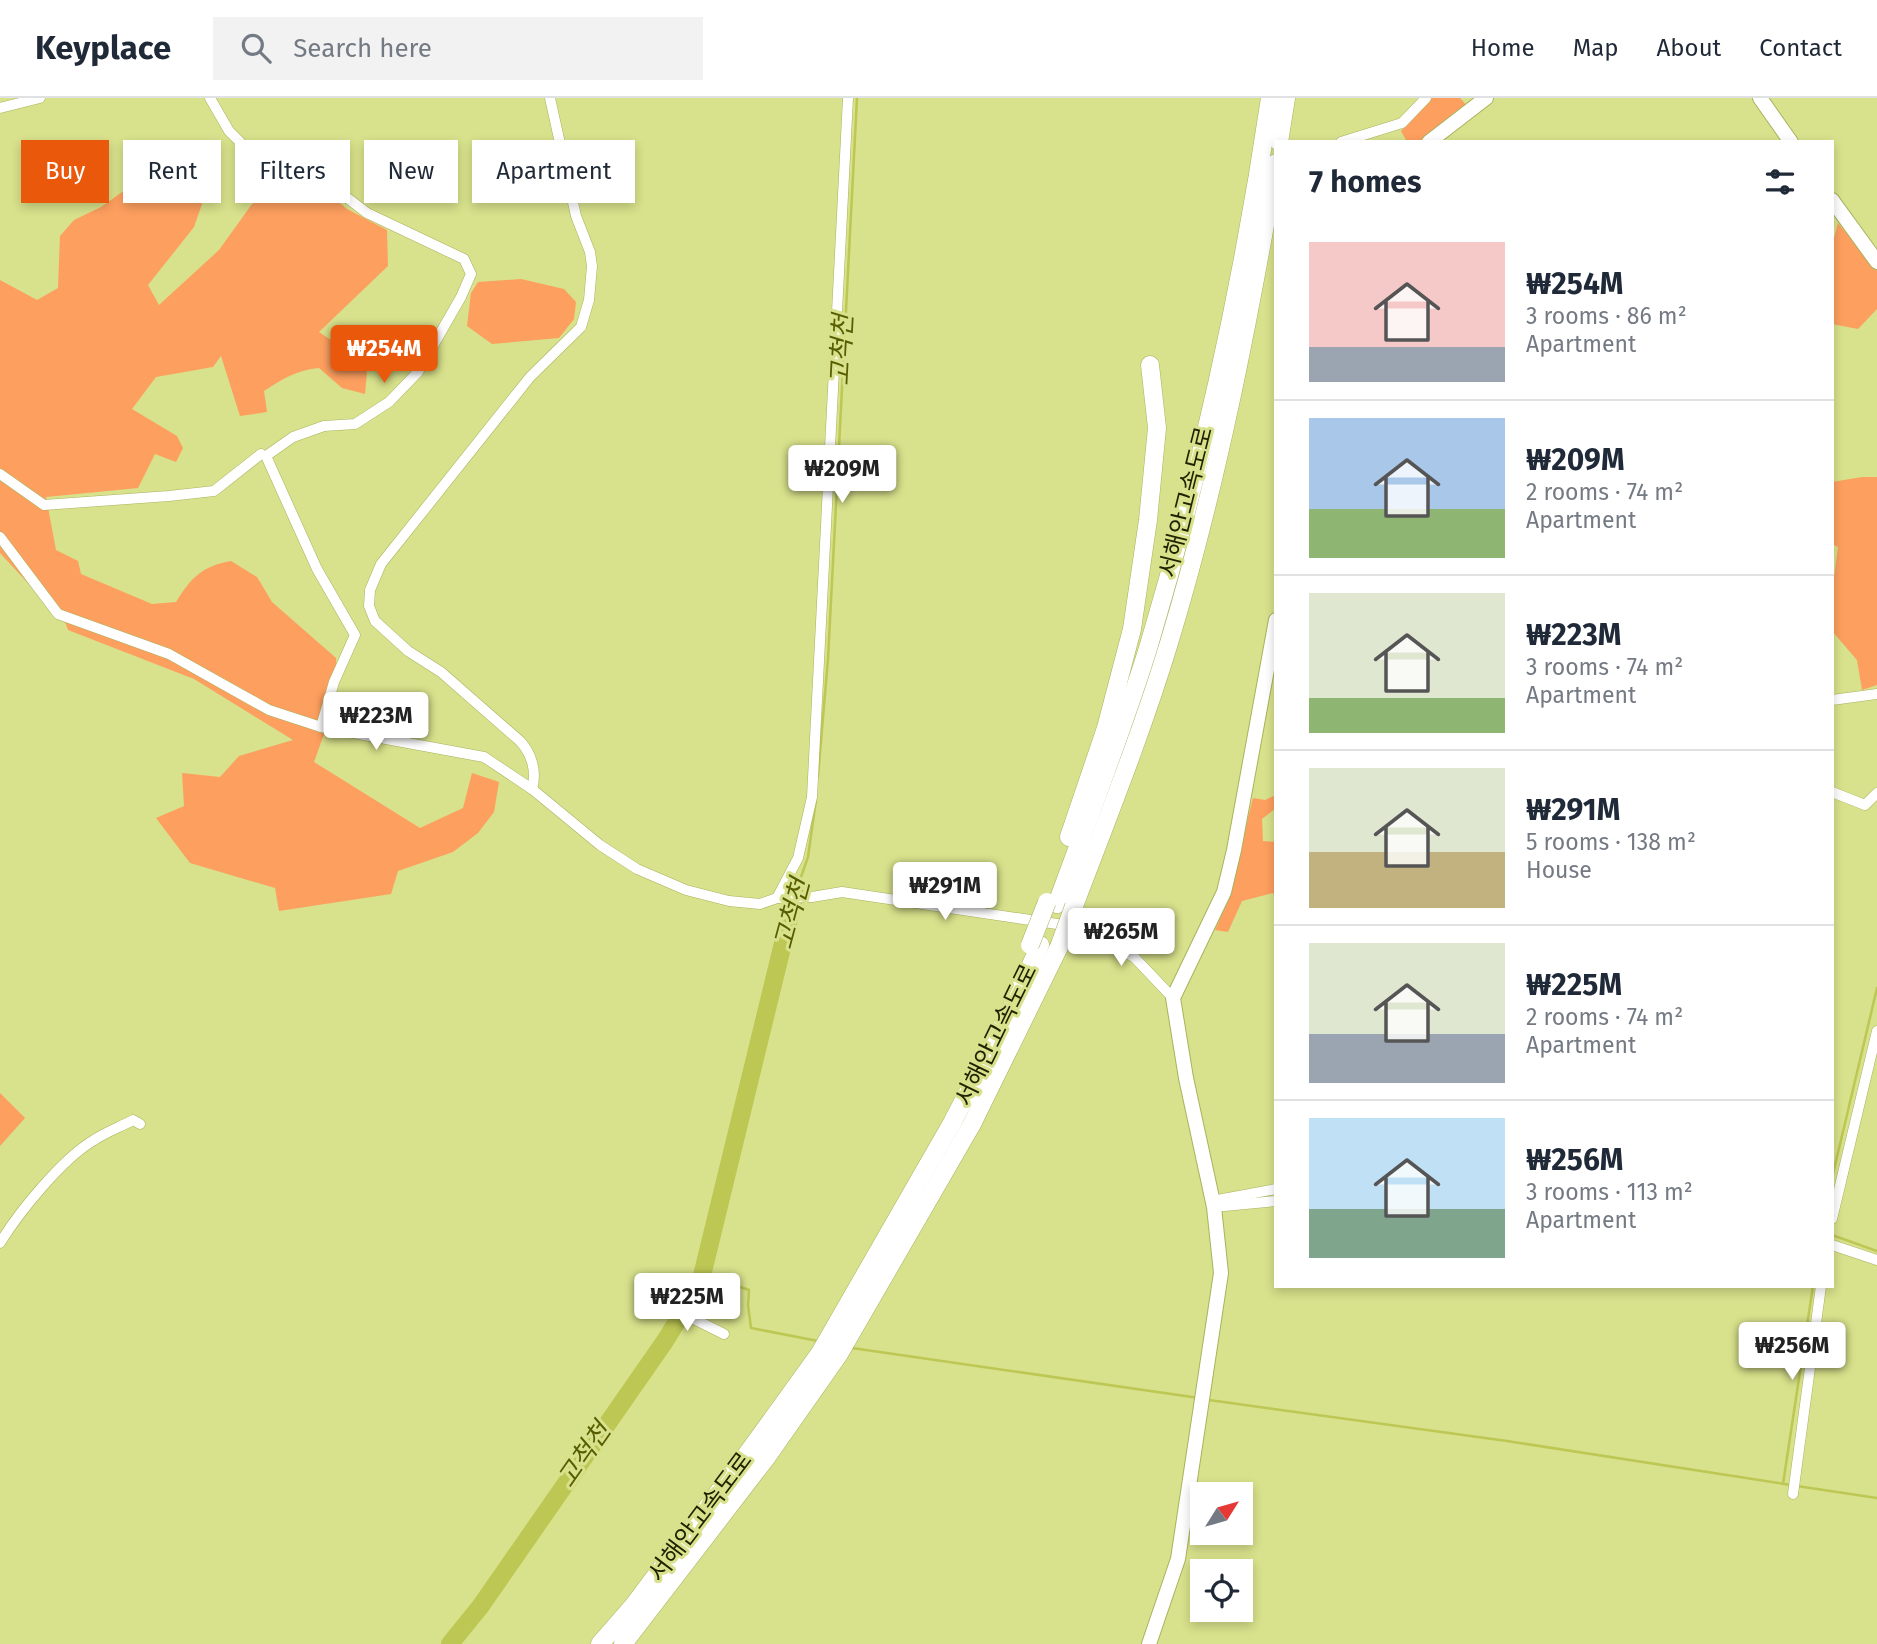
<!DOCTYPE html>
<meta charset="utf-8">
<style>
body{margin:0;font-family:"Fira Sans","Noto Sans KR",sans-serif;background:#f2f2f3;color:#1f2937;height:100vh;display:flex;flex-direction:column;font-size:26px;white-space:nowrap}
*{box-sizing:border-box;margin:0}
p{font-size:23px;color:#747a83}
.icon{flex:none;width:38px;height:38px;fill:none;stroke:currentColor;stroke-width:2;stroke-linecap:round;stroke-linejoin:round}
.map{position:relative;flex:1;overflow:hidden}
.details{position:absolute;left:1274px;top:42px;width:560px;height:1148px;display:flex;flex-direction:column;background:#fff;border-radius:0px;box-shadow:0 4px 10px #0003}
.details>*{flex:none}
.top-card{position:absolute;left:21px;top:42px;width:665px;height:63px;display:flex;gap:14px}
.needle{width:46px;rotate:53deg}
.fabs{position:absolute;left:1190px;top:1384px;display:grid;gap:14px}
.fabs a{display:grid;place-items:center;width:63px;height:63px;border-radius:0px;background:#fff;box-shadow:0 4px 10px #0003;font-size:35px}
.price{position:absolute;translate:-50% -60px;padding:0 16px;border-radius:7px;background:#fff;color:#222;font-size:23px;line-height:46px;filter:drop-shadow(0 2px 4px #0008)}
.price::after{content:'';position:absolute;left:50%;top:42px;width:21px;height:16px;margin-left:-10px;background:inherit;clip-path:polygon(0 0,100% 0,50% 100%)}
.price.on{background:#ea580c;color:#fff}
ul{padding:0;list-style:none}
li{display:flex;align-items:center;gap:21px;height:175px;padding:0 35px}
li+li{border-top:2px solid #e0e1e3}
li span{display:grid;place-items:center;flex:none;width:196px;height:140px;border-radius:0px;color:#555}
li>.icon{margin-inline-start:auto}
span .icon{width:84px;height:84px;fill:#fffc;stroke-width:1}
li b{font-size:30px}
h2{display:flex;justify-content:space-between;align-items:center;height:84px;padding:0 35px;font-size:30px}
.chip{padding:0 24px;border-radius:0px;background:#fff;box-shadow:0 4px 10px #0003;font-size:24px;line-height:63px}
.chip.on{background:#ea580c;color:#fff}
header{display:flex;align-items:center;gap:42px;box-sizing:border-box;height:98px;padding:0 35px;background:#fff;border-bottom:2px solid #e0e1e3}
header strong{font-size:33px}
nav{display:flex;gap:38px;margin-inline-start:auto;font-size:24px}
.search{width:490px;height:63px;background:#f2f2f3;display:flex;align-items:center;gap:18px;box-sizing:border-box;padding:0 24px;border-radius:0px;color:#747a83;font-size:26px}
.map>svg:first-child{display:block}
.green{fill:#fd9f5f}
.lines{fill:none;stroke-linecap:round;stroke-linejoin:round}
.stream{stroke:#bdc753;stroke-width:2.5}
.river{stroke:#bdc753;stroke-width:18}
.street-casing{stroke:#aab25d;stroke-width:11}
.secondary-casing{stroke:#aab25d;stroke-width:16}
.highway-casing{stroke:#aab25d;stroke-width:19}
.street{stroke:#fff;stroke-width:10}
.secondary{stroke:#fff;stroke-width:14}
.highway{stroke:#fff;stroke-width:18}
.highway-bridge-casing{stroke:#aab25d;stroke-width:19;stroke-linecap:butt}
.highway-bridge{stroke:#fff;stroke-width:18}
.labels{text-anchor:middle;dominant-baseline:central;stroke-width:6;stroke-linejoin:round;paint-order:stroke}
.street-label{font-size:24px;fill:#202300;stroke:#d8e18b}
.water-label{font-size:26px;font-style:italic;fill:#585d02;stroke:#d8e18b}
</style>
<header>
<strong>Keyplace</strong>
<div class="search"><svg class="icon" aria-label="search" viewBox="0 0 24 24"><circle cx="10" cy="10" r="6"/><path d="M15 15l6 6"/></svg>Search here</div>
<nav><a>Home</a><a>Map</a><a>About</a><a>Contact</a></nav>
</header>
<div class="map">
<svg width="1877" height="1546" viewBox="0 0 1877 1546">
<rect width="100%" height="100%" fill="#d8e18b"/>
<!-- green -->
<g class="green">
<polygon points="1432,0 1460,0 1468,9 1420,44 1407,44 1401,33"/>
<path d="M139 82 200 84 202 106 194 129 148 187 159 207 219 152 252 106 268 98 309 103 315 85 347 111 387 132 388 168 319 234 358 260 367 274 365 296 342 290 319 270C297 272 282 281 264 293L267 314 240 318 221 258 213 269 156 279 132 311 177 338 183 350 176 364 155 356 138 390 46 399 56 452 78 463 81 476 152 506 176 504C191 480 202 468 231 463L257 479 272 504 336 560 337 616 323 639 314 664 420 730 463 710 472 675 499 684 494 714 478 735 453 754 398 773 391 796 279 813 275 790 190 765 156 720 184 708 182 675 220 679 239 658 293 642 194 581 68 532 66 526 0 455V182L37 202 58 190 60 138 74 122 101 109Z"/>
<polygon points="1838,125 1877,173 1877,211 1858,231 1832,226 1832,148"/>
<polygon points="521,181 564,191 576,204 574,221 559,240 492,246 467,228 471,195 478,184"/>
<polygon points="1862,379 1877,379 1877,587 1862,592 1857,562 1832,533 1832,494 1838,449 1832,446 1832,384"/>
<polygon points="1276,697 1276,710 1262,721 1263,743 1276,744 1276,800 1273,795 1242,803 1228,834 1215,832 1227,804 1253,700 1265,702"/>
<polygon points="0,995 25,1020 0,1048"/>
</g>
<g class="lines">
<!-- stream -->
<g class="stream">
<polyline points="818,678 828,561 857,0"/>
<polyline points="795,796 808,759 816,702"/>
<polyline points="1832,1080 1877,890"/>
<polyline points="1832,1137 1877,1153"/>
<polyline points="702,1176 749,1192 748,1207 751,1230 818,1243"/>
<polyline points="852,1250 1199,1300"/>
<polyline points="1209,1302 1507,1343 1791,1387"/>
<polyline points="1783,1386 1813,1188"/>
<polyline points="1797,1388 1877,1400"/>
</g>
<!-- river -->
<polyline class="river" points="450,1546 480,1509 665,1243 700,1186 795,796"/>
<defs>
<g id="street">
<polyline points="210,0 229,33 250,54 272,57 300,64 367,115 464,161 471,176 461,199 418,274 389,304 355,326 324,328 293,339 266,358 317,471 355,537 334,584 321,629"/>
<polyline points="0,10 40,0"/>
<polyline points="1341,44 1402,25 1426,0"/>
<polyline points="0,376 44,407 169,398 214,393 261,356"/>
<polyline points="0,439 58,516 169,556 269,612 321,629 484,659 532,691 600,747 637,771 686,792 729,803 760,806 777,800 812,799 842,794 1077,829 1134,859 1173,900"/>
<polyline points="1832,602 1877,596"/>
<path d="M532 691C537 674 532 656 520 643L441 574 408 553 375 523 369 508 370 492 381 466 530 279 581 229 589 202 592 168 590 154 576 118 550 0"/>
<polyline points="1832,694 1865,707 1877,695"/>
<polyline points="777,800 798,760 812,699 848,0"/>
<polyline points="1212,1103 1276,1091"/>
<polyline points="1214,1109 1276,1103"/>
<polyline points="1832,1121 1877,933"/>
<path d="M0 1145C19 1114 62 1061 94 1042 106 1034 120 1029 133 1022L140 1026"/>
<polyline points="1832,1147 1877,1162"/>
<polyline points="654,1201 724,1236"/>
<polyline points="1793,1396 1821,1188"/>
</g>
<g id="secondary">
<polyline points="1760,0 1791,44"/>
<polyline points="1429,44 1486,0"/>
<polyline points="1832,102 1877,164"/>
<polyline points="1149,1546 1178,1461 1221,1175 1214,1109 1186,980 1173,900 1224,794 1234,752 1276,522"/>
</g>
<g id="highway">
<polyline points="1279,44 1286,0"/>
<polyline points="1069,739 1106,630 1132,531 1148,422 1157,330 1150,267"/>
<path d="M1057 806C1088 720 1122 635 1149 547 1202 369 1243 184 1270 0"/>
<path d="M1074 808C1107 721 1142 634 1169 545 1217 387 1248 226 1276 65"/>
<polyline points="600,1546 634,1507 750,1352 820,1255 952,1025 1009,915 1040,847"/>
<polyline points="623,1546 766,1360 839,1256 972,1026 1059,849"/>
</g>
</defs>
<!-- street casing -->
<use href="#street" class="street-casing"/>
<!-- secondary casing -->
<use href="#secondary" class="secondary-casing"/>
<!-- highway casing -->
<use href="#highway" class="highway-casing"/>
<!-- street -->
<use href="#street" class="street"/>
<!-- secondary -->
<use href="#secondary" class="secondary"/>
<!-- highway -->
<use href="#highway" class="highway"/>
<defs>
<g id="highway-bridge">
<polyline points="1030,847 1047,804"/>
<polyline points="1059,849 1074,808"/>
</g>
</defs>
<!-- highway-bridge casing -->
<use href="#highway-bridge" class="highway-bridge-casing"/>
<!-- highway-bridge -->
<use href="#highway-bridge" class="highway-bridge"/>
</g>
<g class="labels">
<!-- street labels -->
<g class="street-label">
<text transform="translate(1186 404) rotate(-76)">서해안고속도로</text>
<text transform="translate(996 937) rotate(-64)">서해안고속도로</text>
<text transform="translate(700 1419) rotate(-53)">서해안고속도로</text>
</g>
<!-- water labels -->
<g class="water-label">
<text transform="translate(842 252) rotate(-87)">고척천</text>
<text transform="translate(792 816) rotate(-75)">고척천</text>
<text transform="translate(584 1357) rotate(-55)">고척천</text>
</g>
</g>
</svg>
<div class="fabs">
<a><svg class="needle" viewBox="-14 -14 28 28"><path d="M0-13l5 13h-10z" fill="#e53935"/><path d="M0 13l5-13h-10z" fill="#747a83"/></svg></a>
<a><svg class="icon" aria-label="locate" viewBox="0 0 24 24"><circle cx="12" cy="12" r="6"/><path d="M12 2v4M12 18v4M2 12h4M18 12h4"/></svg></a>
</div>
<b class="price on" style="left:384px;top:287px">₩254M</b>
<b class="price" style="left:842px;top:407px">₩209M</b>
<b class="price" style="left:376px;top:654px">₩223M</b>
<b class="price" style="left:945px;top:824px">₩291M</b>
<b class="price" style="left:1121px;top:870px">₩265M</b>
<b class="price" style="left:687px;top:1235px">₩225M</b>
<b class="price" style="left:1792px;top:1284px">₩256M</b>
<div class="top-card">
<a class="chip on">Buy</a>
<a class="chip">Rent</a>
<a class="chip">Filters</a>
<a class="chip">New</a>
<a class="chip">Apartment</a>
</div>
<section class="details">
<h2>7 homes<svg class="icon" aria-label="filters" viewBox="0 0 24 24"><path d="M4 7h16M4 17h16"/><circle cx="9" cy="7" r="2"/><circle cx="15" cy="17" r="2"/></svg></h2>
<ul>
<li><span style="background:linear-gradient(#f6c9c9 75%,#9aa5b1 0)"><svg class="icon" aria-label="home" viewBox="0 0 24 24"><path d="M3 11l9-7 9 7M6 9v11h12V9"/></svg></span><div><b>₩254M</b><p>3 rooms · 86 m²</p><p>Apartment</p></div></li>
<li><span style="background:linear-gradient(#a9c7e8 65%,#8fb573 0)"><svg class="icon" aria-label="home" viewBox="0 0 24 24"><path d="M3 11l9-7 9 7M6 9v11h12V9"/></svg></span><div><b>₩209M</b><p>2 rooms · 74 m²</p><p>Apartment</p></div></li>
<li><span style="background:linear-gradient(#dfe7d0 75%,#8fb573 0)"><svg class="icon" aria-label="home" viewBox="0 0 24 24"><path d="M3 11l9-7 9 7M6 9v11h12V9"/></svg></span><div><b>₩223M</b><p>3 rooms · 74 m²</p><p>Apartment</p></div></li>
<li><span style="background:linear-gradient(#dfe7d0 60%,#c2b280 0)"><svg class="icon" aria-label="home" viewBox="0 0 24 24"><path d="M3 11l9-7 9 7M6 9v11h12V9"/></svg></span><div><b>₩291M</b><p>5 rooms · 138 m²</p><p>House</p></div></li>
<li><span style="background:linear-gradient(#dfe7d0 65%,#9aa5b1 0)"><svg class="icon" aria-label="home" viewBox="0 0 24 24"><path d="M3 11l9-7 9 7M6 9v11h12V9"/></svg></span><div><b>₩225M</b><p>2 rooms · 74 m²</p><p>Apartment</p></div></li>
<li><span style="background:linear-gradient(#bfe0f5 65%,#7fa58c 0)"><svg class="icon" aria-label="home" viewBox="0 0 24 24"><path d="M3 11l9-7 9 7M6 9v11h12V9"/></svg></span><div><b>₩256M</b><p>3 rooms · 113 m²</p><p>Apartment</p></div></li>
</ul>
</section>
</div>
